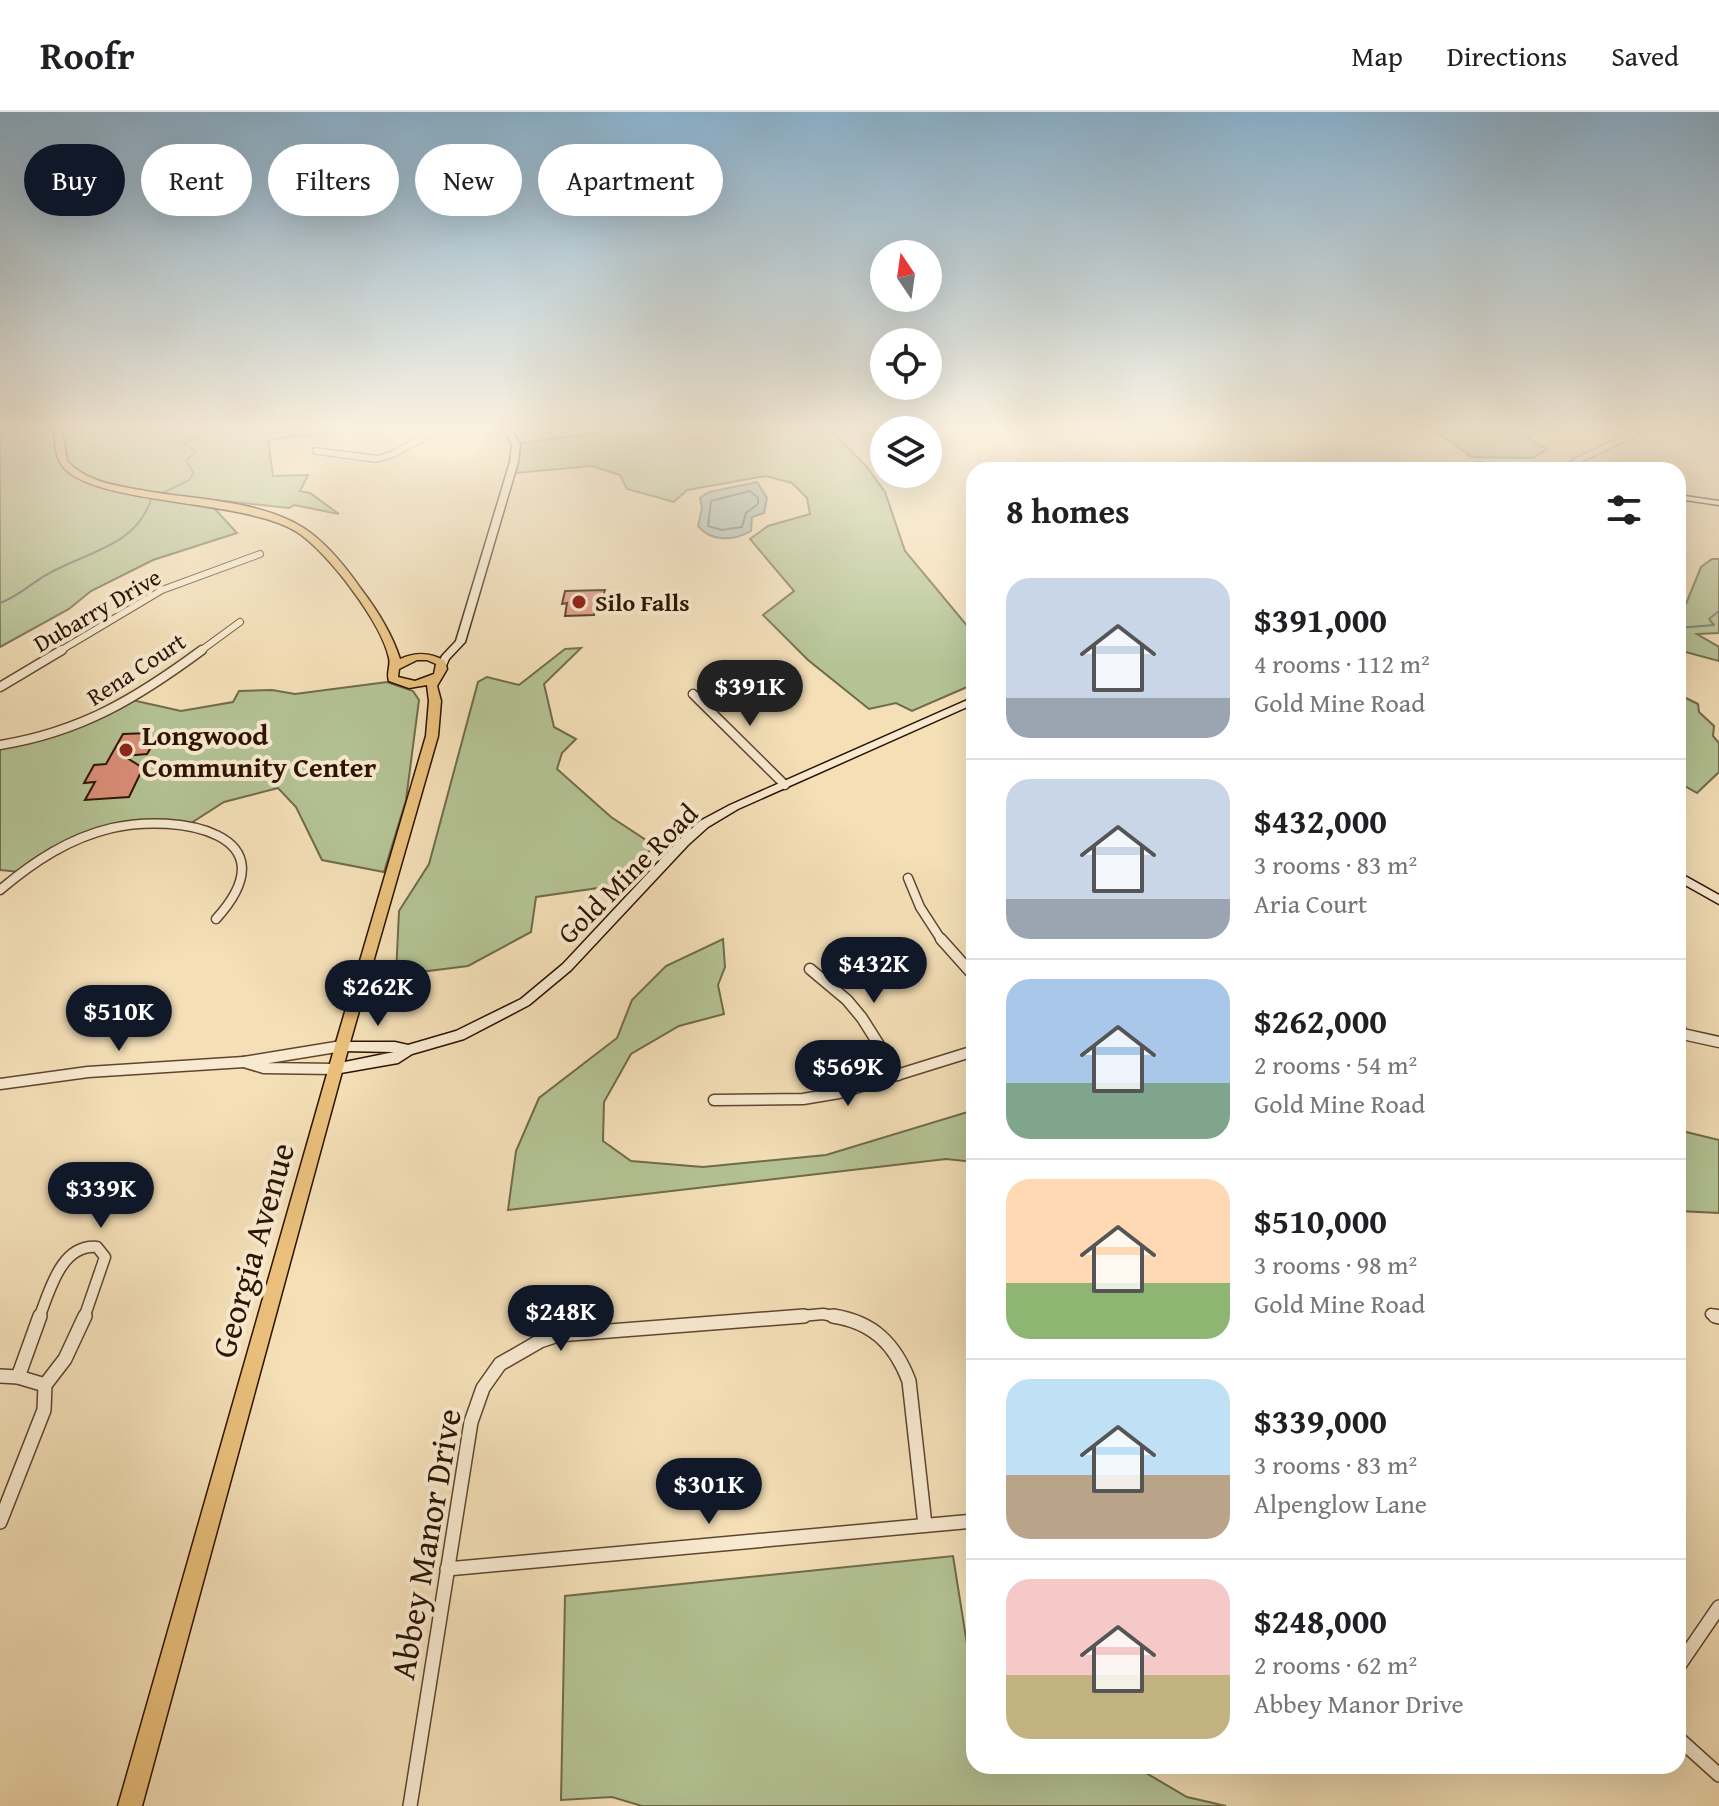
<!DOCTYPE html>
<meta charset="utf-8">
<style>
body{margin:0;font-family:"Gentium Book Plus",serif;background:#f2f2f2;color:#202124;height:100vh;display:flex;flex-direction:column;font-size:30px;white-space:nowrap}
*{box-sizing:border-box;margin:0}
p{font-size:26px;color:#757577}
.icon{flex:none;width:44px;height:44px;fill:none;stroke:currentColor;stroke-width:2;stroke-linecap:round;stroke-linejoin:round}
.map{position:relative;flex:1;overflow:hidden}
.sheet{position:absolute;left:966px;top:350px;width:720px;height:1312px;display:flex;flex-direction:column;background:#fff;border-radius:24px;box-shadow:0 8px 32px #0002}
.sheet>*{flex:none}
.banner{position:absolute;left:24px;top:32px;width:760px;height:72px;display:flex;gap:16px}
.needle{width:52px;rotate:347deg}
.fabs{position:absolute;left:870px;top:128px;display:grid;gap:16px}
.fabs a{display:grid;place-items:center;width:72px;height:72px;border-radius:50%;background:#fff;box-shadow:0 8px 32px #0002;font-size:40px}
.price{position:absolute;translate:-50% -68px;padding:0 18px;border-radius:28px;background:#111827;color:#fff;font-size:26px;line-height:52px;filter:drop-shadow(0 2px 4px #0008)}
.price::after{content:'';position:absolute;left:50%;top:48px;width:24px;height:18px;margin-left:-12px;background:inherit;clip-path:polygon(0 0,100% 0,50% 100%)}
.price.selected{background:#222;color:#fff}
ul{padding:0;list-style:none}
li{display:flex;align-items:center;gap:24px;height:200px;padding:0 40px}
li+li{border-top:2px solid #e0e0e0}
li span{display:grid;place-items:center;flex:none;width:224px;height:160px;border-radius:24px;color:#555}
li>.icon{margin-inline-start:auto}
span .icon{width:96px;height:96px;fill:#fffc;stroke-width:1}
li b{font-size:34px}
h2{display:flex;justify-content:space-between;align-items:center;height:96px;padding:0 40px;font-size:34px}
.tag{padding:0 28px;border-radius:36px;background:#fff;box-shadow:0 8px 32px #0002;font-size:28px;line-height:72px}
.tag.selected{background:#111827;color:#fff}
header{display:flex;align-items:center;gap:48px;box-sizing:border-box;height:112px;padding:0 40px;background:#fff;border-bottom:2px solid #e0e0e0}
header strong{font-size:38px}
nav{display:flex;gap:44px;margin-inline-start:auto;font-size:28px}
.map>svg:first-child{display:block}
.green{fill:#b4c394;stroke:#706b4a;stroke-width:2}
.water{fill:#9fbab8;stroke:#71776e;stroke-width:2}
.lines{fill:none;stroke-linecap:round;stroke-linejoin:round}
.shore{stroke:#66665c;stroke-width:2}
.stream{stroke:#71776e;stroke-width:2}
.building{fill:#dc8f79;stroke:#2c1300;stroke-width:2}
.street-far3-casing{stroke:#5e462e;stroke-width:8}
.street-far2-casing{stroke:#5e462e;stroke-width:11}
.street-far1-casing{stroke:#5e462e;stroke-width:13}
.street-casing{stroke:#5e462e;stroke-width:16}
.secondary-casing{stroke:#2c1300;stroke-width:3}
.primary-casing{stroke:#2c1300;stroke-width:3}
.street-far3{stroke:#f8ead0;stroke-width:6}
.street-far2{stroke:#f8ead0;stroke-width:8}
.street-far1{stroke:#f8ead0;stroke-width:10}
.street{stroke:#f8ead0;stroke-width:13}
.secondary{fill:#f8ead0;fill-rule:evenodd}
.primary{fill:#eac07c;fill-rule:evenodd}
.poi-dot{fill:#8f2418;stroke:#f8ead0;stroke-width:3}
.labels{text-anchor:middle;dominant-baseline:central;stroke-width:8;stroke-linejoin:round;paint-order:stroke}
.far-poi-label{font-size:24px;font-weight:bold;fill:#2c1300;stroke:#f8ead0;text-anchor:start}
.far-street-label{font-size:24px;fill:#2c1300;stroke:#f8ead0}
.poi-label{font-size:28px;font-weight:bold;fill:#2c1300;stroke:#f8ead0;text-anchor:start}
.street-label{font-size:28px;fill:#2c1300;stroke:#f8ead0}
.near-street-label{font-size:34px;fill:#2c1300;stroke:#f8ead0}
</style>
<header>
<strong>Roofr</strong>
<nav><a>Map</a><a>Directions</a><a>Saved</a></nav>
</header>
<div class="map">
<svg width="1719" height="1694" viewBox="0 0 1719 1694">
<rect width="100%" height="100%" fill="#f4dfb7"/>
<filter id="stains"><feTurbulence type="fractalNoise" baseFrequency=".0025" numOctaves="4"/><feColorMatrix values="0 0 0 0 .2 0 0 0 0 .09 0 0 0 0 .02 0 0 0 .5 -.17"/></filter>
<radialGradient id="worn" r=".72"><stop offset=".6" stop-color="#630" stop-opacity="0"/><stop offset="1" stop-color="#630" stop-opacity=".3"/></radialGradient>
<!-- green -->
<g class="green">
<polygon points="0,317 224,317 226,324 248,317 367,317 367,320 292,324 268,329 273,364 308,363 300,379 310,381 339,402 294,393 289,396 206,387 237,421 153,448 91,479 69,497 0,535"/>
<polygon points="593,317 830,317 867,355 885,380 905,439 974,522 974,572 912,599 896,591 869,597 808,548 763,503 794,479 750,427 768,414 810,402 807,386 792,371 766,364 687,378 674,390 627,377 620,363 592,354 516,361 520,331 604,320"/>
<polygon points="1432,317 1513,317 1547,337 1533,346 1472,345"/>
<polygon points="1712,447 1719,447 1719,521 1697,522 1719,535 1719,549 1678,538 1678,495 1686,492 1701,455"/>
<polygon points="581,536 544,572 554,615 576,627 562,641 557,657 611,705 655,734 612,774 536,785 531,820 468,854 396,863 399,799 429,752 478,570 487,565 519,573 565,537"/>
<polygon points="387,570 413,579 419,588 406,688 384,760 322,748 296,695 278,676 224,690 188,713 144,711 80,726 20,760 0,758 0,633 74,617 132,588 181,599 233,590 239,579 272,578 295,582"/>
<polygon points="1678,582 1698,592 1699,600 1714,614 1713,624 1719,631 1719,660 1697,681 1678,670"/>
<polygon points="723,827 725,855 718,873 724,902 679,914 631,942 604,990 603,1029 631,1049 703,1055 826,1043 974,998 974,1050 946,1047 508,1098 516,1039 539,986 617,926 632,888 666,854"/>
<polygon points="1678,1018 1719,1028 1719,1101 1678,1099"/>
<polygon points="953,1444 974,1576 974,1654 1134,1654 1187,1685 1226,1694 642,1694 612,1685 561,1688 565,1484"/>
</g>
<!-- water -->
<path class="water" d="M757 370 767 386 764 401 752 405 751 419C734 429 711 430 698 414L702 396 700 386 709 380Z"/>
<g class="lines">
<!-- shore -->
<polygon class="shore" points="750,379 758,386 758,392 746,401 742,415 722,418 708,414 711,389"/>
<!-- stream -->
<g class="stream">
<path d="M0 491C19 484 31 471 48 462 86 440 137 434 151 387L189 368 194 361 186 349 196 339 182 331 210 321V317"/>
<polyline points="1678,516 1714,513 1709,507 1719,499"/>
</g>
</g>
<!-- building -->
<g class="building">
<polygon points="605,478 602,487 597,488 594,503 565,504 567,491 562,492 565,479"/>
<polygon points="150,621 146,627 156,627 147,642 124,644 143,656 129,685 85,688 95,670 84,671 94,653 106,652 123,622"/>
</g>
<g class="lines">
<defs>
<g id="street-far3">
<polyline points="316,339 377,347 393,342 439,317"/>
<polyline points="1569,358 1576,349 1636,321"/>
<polyline points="58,540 162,478 260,442"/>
<polyline points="199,540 240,510"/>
</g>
<g id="street-far2">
<polyline points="0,575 62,538"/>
<polyline points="693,582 785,673"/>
<path d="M0 633C81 620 137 586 202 538"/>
<polyline points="908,766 920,795 942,829"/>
<path d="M0 778C33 750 69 726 112 716 177 701 294 721 216 807"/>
</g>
<g id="street-far1">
<polyline points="941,827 974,864"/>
<polyline points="810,857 847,888 862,906 898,963"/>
<polyline points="1678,911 1682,922"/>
<polyline points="1678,921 1719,930"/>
<polyline points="335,957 264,956 244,950 342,934"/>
<polyline points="0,972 88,960 244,950"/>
<polyline points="714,988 803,987 839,981 974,939"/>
<polyline points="1711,1202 1719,1205"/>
<path d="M39 1206C50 1178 61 1132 97 1135L105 1145 84 1206"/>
<polyline points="779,1206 823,1202 844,1206"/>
</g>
<g id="street">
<path d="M833 1204C873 1210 895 1232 909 1269L925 1413"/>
<polyline points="1715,1204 1719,1205"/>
<polyline points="0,1264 18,1265 45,1273"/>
<polyline points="18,1265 40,1204"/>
<polyline points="0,1410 44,1298 45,1273 65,1247 85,1204"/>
<polyline points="447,1457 974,1409"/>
<polyline points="1678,1555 1719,1495"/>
<polyline points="1678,1626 1719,1663"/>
<polyline points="410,1694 471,1310 483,1276 500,1252 540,1229 558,1223 804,1204"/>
</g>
<g id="secondary">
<polygon points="504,317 510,317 520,332 518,350 465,530 449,547 445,556 439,556 437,554 442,544 456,529 510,350 512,332"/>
<polygon points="1479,351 1544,356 1548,358 1479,355 1418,358 1422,356"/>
<polygon points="1678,383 1719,389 1719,393 1678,387"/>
<polygon points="974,585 974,592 738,697 708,715 688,733 571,858 529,893 464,927 412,942 398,951 335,962 330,961 328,957 330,953 335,952 394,940 342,939 337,938 336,934 337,930 395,930 408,933 456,919 521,887 563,852 680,727 700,709 730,693"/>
<polygon points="1678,760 1719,783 1719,792 1678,769"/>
</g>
<path id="primary" d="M54 317H62L67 349C88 371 118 374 146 379 197 388 257 388 302 415 326 430 345 454 361 477 377 498 392 522 400 547 416 540 430 540 445 549L447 557 437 574 441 589 438 624 349 934 142 1694H118L335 934 426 624 429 589 427 573 409 576 389 569C386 561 391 554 389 546 382 511 327 439 297 420 245 386 88 394 61 352 55 344 55 327 54 317ZM417 548H427L436 552 434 562 415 569 398 565 399 557Z"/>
</defs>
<!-- street-far3 casing -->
<use href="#street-far3" class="street-far3-casing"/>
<!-- street-far2 casing -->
<use href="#street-far2" class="street-far2-casing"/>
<!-- street-far1 casing -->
<use href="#street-far1" class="street-far1-casing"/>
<!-- street casing -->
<use href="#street" class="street-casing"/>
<!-- secondary casing -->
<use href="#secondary" class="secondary-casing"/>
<!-- primary casing -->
<use href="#primary" class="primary-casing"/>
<!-- street-far3 -->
<use href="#street-far3" class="street-far3"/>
<!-- street-far2 -->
<use href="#street-far2" class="street-far2"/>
<!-- street-far1 -->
<use href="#street-far1" class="street-far1"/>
<!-- street -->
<use href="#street" class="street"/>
<!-- secondary -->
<use href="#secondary" class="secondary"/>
<!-- primary -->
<use href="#primary" class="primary"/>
</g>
<!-- sky -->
<linearGradient id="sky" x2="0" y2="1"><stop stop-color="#8bb6d5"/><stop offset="0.57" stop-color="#faf1df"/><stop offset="1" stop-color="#faf1df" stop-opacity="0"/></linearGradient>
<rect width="1719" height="554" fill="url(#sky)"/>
<!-- markers -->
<g class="poi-dot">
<circle cx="579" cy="490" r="8"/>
<circle cx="126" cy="638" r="8"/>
</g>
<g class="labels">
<!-- far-poi labels -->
<g class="far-poi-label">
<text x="595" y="490">Silo Falls</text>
</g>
<!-- far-street labels -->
<g class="far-street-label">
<text transform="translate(97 498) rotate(-30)">Dubarry Drive</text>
<text transform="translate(136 557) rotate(-33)">Rena Court</text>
</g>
<!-- poi labels -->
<g class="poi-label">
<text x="142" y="622">Longwood<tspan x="142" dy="32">Community Center</tspan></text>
</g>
<!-- street labels -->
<g class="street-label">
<text transform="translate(627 761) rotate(-45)">Gold Mine Road</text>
</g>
<!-- near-street labels -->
<g class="near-street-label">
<text transform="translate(252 1138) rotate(-74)">Georgia Avenue</text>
<text transform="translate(425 1432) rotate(-80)">Abbey Manor Drive</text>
</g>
</g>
<rect width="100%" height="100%" filter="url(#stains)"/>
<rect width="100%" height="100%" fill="url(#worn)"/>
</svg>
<div class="fabs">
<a><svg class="needle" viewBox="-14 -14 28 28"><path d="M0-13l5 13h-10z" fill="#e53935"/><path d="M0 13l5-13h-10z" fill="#757577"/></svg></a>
<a><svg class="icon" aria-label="locate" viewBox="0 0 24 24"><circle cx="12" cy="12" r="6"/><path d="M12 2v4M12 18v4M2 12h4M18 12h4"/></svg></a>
<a><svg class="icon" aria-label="layers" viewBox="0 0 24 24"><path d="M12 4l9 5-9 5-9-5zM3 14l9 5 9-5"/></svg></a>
</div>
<b class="price selected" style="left:750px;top:616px">$391K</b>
<b class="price" style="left:874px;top:893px">$432K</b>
<b class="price" style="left:378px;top:916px">$262K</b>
<b class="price" style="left:119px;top:941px">$510K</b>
<b class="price" style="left:848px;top:996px">$569K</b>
<b class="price" style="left:101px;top:1118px">$339K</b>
<b class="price" style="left:561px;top:1241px">$248K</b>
<b class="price" style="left:709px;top:1414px">$301K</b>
<div class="banner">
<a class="tag selected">Buy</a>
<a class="tag">Rent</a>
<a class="tag">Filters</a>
<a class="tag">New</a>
<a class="tag">Apartment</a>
</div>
<section class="sheet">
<h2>8 homes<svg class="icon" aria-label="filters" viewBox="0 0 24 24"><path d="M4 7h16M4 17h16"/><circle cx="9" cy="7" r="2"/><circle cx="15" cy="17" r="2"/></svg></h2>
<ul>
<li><span style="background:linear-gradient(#c9d6e8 75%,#9aa5b1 0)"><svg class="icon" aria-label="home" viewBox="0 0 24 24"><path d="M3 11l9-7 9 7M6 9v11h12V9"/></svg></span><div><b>$391,000</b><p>4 rooms · 112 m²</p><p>Gold Mine Road</p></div></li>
<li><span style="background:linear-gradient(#c9d6e8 75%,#9aa5b1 0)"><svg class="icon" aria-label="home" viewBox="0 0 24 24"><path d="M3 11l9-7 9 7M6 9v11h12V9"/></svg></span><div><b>$432,000</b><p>3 rooms · 83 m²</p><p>Aria Court</p></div></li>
<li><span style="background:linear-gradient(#a9c7e8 65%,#7fa58c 0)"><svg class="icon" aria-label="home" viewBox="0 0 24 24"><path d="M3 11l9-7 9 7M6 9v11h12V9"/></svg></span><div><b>$262,000</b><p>2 rooms · 54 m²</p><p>Gold Mine Road</p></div></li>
<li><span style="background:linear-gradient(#ffd9b3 65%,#8fb573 0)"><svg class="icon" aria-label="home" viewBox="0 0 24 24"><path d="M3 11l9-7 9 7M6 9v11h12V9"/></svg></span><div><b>$510,000</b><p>3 rooms · 98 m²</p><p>Gold Mine Road</p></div></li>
<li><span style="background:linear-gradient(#bfe0f5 60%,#b9a48a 0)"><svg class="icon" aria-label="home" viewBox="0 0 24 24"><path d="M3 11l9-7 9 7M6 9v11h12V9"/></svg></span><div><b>$339,000</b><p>3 rooms · 83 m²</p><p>Alpenglow Lane</p></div></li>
<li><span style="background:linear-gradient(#f6c9c9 60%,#c2b280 0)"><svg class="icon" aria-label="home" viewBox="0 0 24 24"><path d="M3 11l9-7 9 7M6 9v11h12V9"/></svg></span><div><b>$248,000</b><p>2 rooms · 62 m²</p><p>Abbey Manor Drive</p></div></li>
</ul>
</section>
</div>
